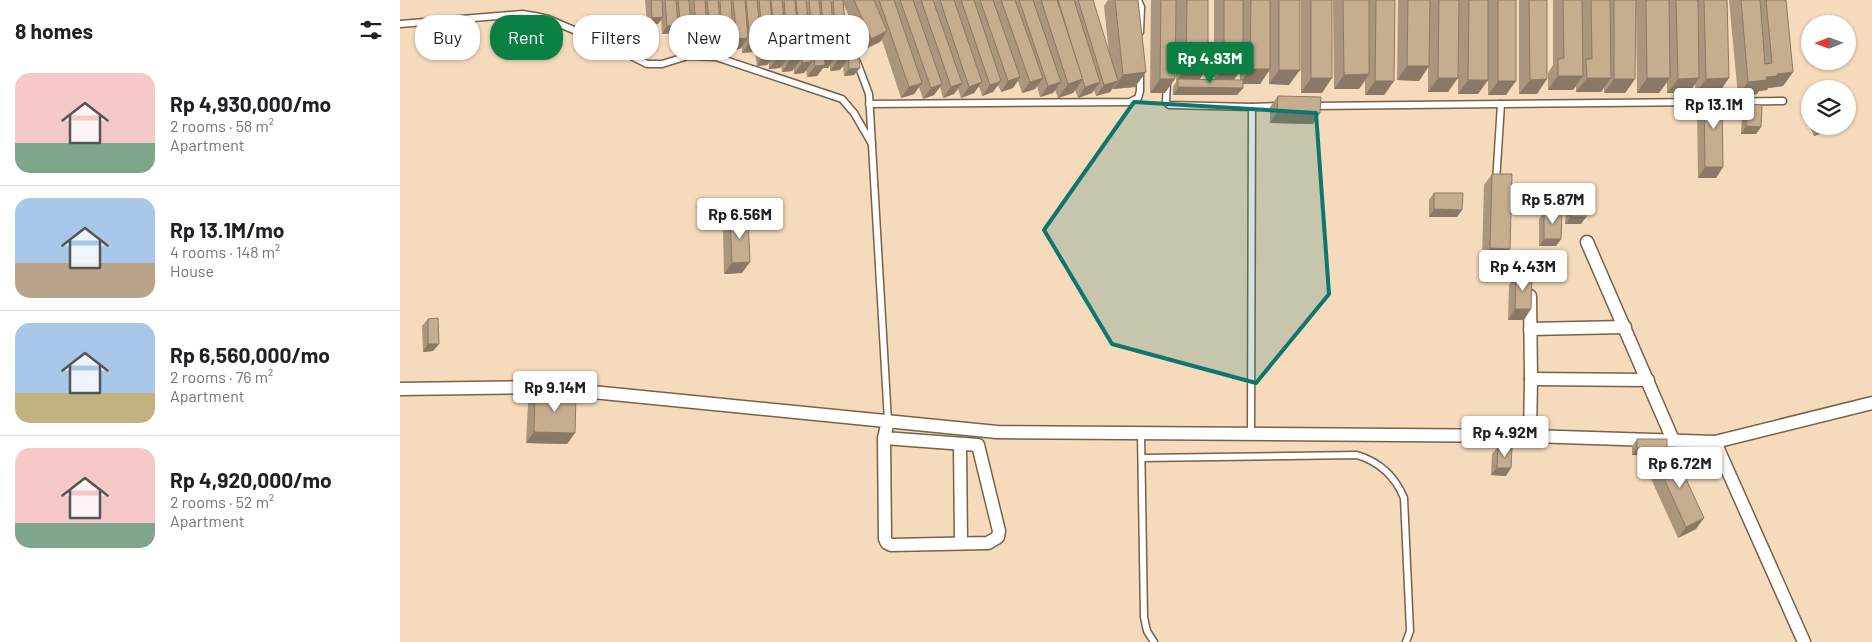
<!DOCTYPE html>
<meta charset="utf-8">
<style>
body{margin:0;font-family:Barlow,sans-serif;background:#f2f2f2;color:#202124;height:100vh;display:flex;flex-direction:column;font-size:19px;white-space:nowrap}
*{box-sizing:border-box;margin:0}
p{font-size:16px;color:#757577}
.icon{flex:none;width:28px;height:28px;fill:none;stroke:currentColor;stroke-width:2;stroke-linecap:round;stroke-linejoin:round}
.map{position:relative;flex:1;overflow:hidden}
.side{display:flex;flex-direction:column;background:#fff;width:400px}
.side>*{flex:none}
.hud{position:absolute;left:15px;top:15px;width:475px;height:45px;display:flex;gap:10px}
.needle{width:32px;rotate:269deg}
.fabs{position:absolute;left:1401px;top:15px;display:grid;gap:10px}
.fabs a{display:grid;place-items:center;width:55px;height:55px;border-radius:50%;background:#fff;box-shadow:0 1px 4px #0004;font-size:25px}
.price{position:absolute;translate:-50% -42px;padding:0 11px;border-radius:5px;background:#fff;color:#222;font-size:16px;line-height:32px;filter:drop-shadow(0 1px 2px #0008)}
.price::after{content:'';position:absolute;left:50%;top:30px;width:15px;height:11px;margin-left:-8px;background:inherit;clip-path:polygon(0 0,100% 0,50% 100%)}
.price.on{background:#0b8043;color:#fff}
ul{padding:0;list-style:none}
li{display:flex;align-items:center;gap:15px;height:125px;padding:0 15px}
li+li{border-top:1px solid #e0e0e0}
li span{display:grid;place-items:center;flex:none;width:140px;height:100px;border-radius:15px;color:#555}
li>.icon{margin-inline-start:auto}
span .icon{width:60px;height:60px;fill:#fffc;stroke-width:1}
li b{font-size:21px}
h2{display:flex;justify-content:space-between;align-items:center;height:60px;padding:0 15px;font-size:21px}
.pill{padding:0 18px;border-radius:20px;background:#fff;box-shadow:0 1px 4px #0004;font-size:18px;line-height:45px}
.pill.on{background:#0b8043;color:#fff}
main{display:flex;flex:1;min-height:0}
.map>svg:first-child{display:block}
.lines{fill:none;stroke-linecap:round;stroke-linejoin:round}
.service-casing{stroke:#786146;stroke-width:9}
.minor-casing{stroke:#786146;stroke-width:15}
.service{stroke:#fff;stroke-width:6}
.minor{stroke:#fff;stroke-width:12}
.wall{fill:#ab957c;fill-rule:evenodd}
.shaded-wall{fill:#8b7965}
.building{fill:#c7ad90;stroke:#8b7965}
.marked{fill:#0f766e;fill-opacity:0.2;stroke:#0f766e;stroke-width:4;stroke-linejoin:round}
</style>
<main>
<section class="side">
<h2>8 homes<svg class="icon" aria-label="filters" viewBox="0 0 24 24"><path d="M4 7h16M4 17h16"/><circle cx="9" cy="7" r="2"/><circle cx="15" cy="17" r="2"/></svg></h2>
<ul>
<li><span style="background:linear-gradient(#f6c9c9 70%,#7fa58c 0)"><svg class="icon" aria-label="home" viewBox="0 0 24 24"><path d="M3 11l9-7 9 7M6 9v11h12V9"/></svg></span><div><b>Rp 4,930,000/mo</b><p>2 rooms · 58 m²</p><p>Apartment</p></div></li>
<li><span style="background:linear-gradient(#a9c7e8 65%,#b9a48a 0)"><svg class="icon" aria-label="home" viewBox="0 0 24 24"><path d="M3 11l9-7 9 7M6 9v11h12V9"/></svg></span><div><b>Rp 13.1M/mo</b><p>4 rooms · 148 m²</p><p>House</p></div></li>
<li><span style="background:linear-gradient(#a9c7e8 70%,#c2b280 0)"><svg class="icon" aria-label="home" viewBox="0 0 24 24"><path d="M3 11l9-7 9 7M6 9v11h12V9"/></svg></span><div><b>Rp 6,560,000/mo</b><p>2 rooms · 76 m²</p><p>Apartment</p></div></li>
<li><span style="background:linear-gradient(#f6c9c9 75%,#7fa58c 0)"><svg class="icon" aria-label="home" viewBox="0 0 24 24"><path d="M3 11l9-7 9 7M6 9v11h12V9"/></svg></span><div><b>Rp 4,920,000/mo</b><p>2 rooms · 52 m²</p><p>Apartment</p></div></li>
</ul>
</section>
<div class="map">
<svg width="1472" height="642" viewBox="0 0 1472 642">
<rect width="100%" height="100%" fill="#f5dabc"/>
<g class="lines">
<defs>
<g id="service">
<polyline points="738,0 741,7 740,32"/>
<polyline points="443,22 454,52"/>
<polyline points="0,24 122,14 135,16 148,19 209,45 247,64 262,64 288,56 316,57 442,99 454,113 472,144"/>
<polyline points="457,62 469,94 488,421"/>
<polyline points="767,82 766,102 769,105 852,107 851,434"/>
<polyline points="1315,102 1383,101"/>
<polyline points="469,104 730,102 738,98 740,91 740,72"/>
<polyline points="913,106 1305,102"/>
<polyline points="852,107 878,106"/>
<polyline points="1096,182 1101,104"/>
<polyline points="741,434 744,617 747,631 754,642"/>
<path d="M742 458 957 455C980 462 995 476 1004 498L1010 631 1006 642"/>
</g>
<g id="minor">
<polyline points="1187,242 1273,440"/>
<polyline points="1130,329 1225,327"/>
<polyline points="1131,379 1248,380"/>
<polyline points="0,389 142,387 597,432 1130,436 1315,442 1472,403"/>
<polyline points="1130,436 1131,379 1130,296"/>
<polyline points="484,438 578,445 599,531 598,537 588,543 491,545 487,543 485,539 484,438 488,421"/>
<polyline points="1315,442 1404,642"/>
<polyline points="560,445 561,543"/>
</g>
</defs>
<!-- service casing -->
<use href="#service" class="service-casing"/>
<!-- minor casing -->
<use href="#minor" class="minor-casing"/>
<!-- service -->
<use href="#service" class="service"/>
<!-- minor -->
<use href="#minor" class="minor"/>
</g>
<!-- wall -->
<g class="wall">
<polygon points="245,0 431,0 431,2 433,0 693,0 709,53 704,6 708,0 738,0 746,72 735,87 713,89 713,88 710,92 696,96 694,90 692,93 678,98 675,90 673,93 658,98 655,90 653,93 640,97 637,86 635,89 622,93 618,81 613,88 601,92 598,85 593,92 582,96 579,86 574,93 561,98 558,89 554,94 543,98 540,87 534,95 523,99 519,87 514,94 501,98 482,40 480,42 463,50 444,5 447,47 460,68 454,75 444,76 443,66 440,70 430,71 430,65 428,68 423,68 417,76 407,77 406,70 404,73 394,74 394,69 392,71 382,72 381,66 380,68 369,69 369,63 367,65 357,66 355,50 354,52 342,53 342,47 340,49 329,50 328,40 325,45 315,46 314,40 313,42 302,43 302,40 300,43 289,44 288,32 286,34 275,35 275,30 273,33 262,34 261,20 258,24 247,25"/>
<polygon points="751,0 776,0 765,93 750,93"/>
<path d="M776 0H808L799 79 814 80V0H900L889 85 869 84V71L860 84H843V88L837 95H773V87L776 82ZM840 71V80H834Z"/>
<polygon points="901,0 932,0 922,93 901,93"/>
<polygon points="933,0 995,0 994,81 984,95 965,95 965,81 959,89 934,89"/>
<polygon points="998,0 1088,0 1088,80 1078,94 1058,94 1058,16 1048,92 1028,92 1028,67 1019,81 997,80"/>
<polygon points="1088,0 1116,0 1106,95 1088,95"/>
<polygon points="1119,0 1147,0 1137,94 1119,94"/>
<polygon points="1153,0 1236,0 1235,79 1225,93 1204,93 1204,87 1201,92 1176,92 1176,85 1173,90 1148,90 1148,73 1153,65"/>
<polygon points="1236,0 1327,0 1319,93 1323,167 1316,178 1298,178 1297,104 1304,93 1296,93 1295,84 1289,93 1267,93 1267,82 1259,93 1237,93"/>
<polygon points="1329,0 1386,0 1393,72 1383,86 1368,88 1367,90 1359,91 1357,94 1338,96"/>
<polygon points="878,96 913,124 870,123 870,107"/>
<polygon points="1410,99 1410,126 1431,126 1428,131 1414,136 1402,108 1407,100"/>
<polygon points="1347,104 1361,127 1356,134 1341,134 1342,112"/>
<polygon points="1092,174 1110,249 1103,260 1082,259 1084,185"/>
<polygon points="1171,188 1186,217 1181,224 1165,224 1166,195"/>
<polygon points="1034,193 1062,210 1057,217 1029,217 1029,200"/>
<polygon points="1144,212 1161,239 1156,246 1139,246 1139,219"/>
<polygon points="330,218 342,273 324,274 323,229"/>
<polygon points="1116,274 1124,320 1108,320 1109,285"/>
<polygon points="28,319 39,344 33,351 23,352 22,326"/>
<polygon points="135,393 175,433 167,444 126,443 128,404"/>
<polygon points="1237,439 1262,456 1296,529 1278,538 1247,470 1255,459 1262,456 1232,455 1232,446"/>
<polygon points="1098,447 1106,476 1091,475 1092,454"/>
</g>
<!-- shaded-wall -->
<g class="shaded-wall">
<polygon points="263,17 258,24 247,25 252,18"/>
<polygon points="278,25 273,33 262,34 267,26"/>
<polygon points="291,27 286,34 275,35 281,28"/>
<polygon points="321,31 313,42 302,43 310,32"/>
<polygon points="487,31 480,42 463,50 471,39"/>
<polygon points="307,32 300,43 289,44 296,33"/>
<polygon points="333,34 325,45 315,46 322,35"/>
<polygon points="348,38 340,49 329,50 337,39"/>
<polygon points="361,41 354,52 342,53 350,42"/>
<polygon points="364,54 375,54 367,65 357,66"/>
<polygon points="388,57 380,68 369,69 377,58"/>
<polygon points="435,57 428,68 423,68 417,76 407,77 415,66 420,65 426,58"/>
<polygon points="448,59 440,70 430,71 438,60"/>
<polygon points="400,60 392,71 382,72 389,61"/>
<polygon points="412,62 404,73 394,74 402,63"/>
<polygon points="824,66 843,66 833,81 814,81"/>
<polygon points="1007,66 1029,66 1019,81 997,80"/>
<polygon points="786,67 808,67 798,82 778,79 776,82"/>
<polygon points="460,68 454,75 444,76 449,69"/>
<polygon points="850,69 870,69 860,84 840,84"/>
<polygon points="879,70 900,70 889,85 869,84"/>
<polygon points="746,72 735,87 713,89 723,75"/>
<polygon points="1393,72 1383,86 1368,88 1367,90 1359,91 1357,94 1338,96 1348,82 1377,74"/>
<polygon points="969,74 959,89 934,89 944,75"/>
<polygon points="1158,76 1183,76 1173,90 1148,90"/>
<polygon points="620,77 613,88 601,92 608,81"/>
<polygon points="643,78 635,89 622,93 630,82"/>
<polygon points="911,78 932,78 922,93 901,93"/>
<polygon points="1038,78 1058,78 1048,92 1028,92"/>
<polygon points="1187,78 1211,78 1201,92 1176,92"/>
<polygon points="1247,78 1270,78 1259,93 1237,93"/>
<polygon points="1299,78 1289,93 1267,93 1278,79"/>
<polygon points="1329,78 1319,93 1296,93 1306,79"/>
<polygon points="683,79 673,93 658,98 668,84"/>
<polygon points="760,79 775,79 765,93 750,93"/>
<polygon points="1147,79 1137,94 1119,94 1130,80"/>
<polygon points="1214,79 1235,79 1225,93 1204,93"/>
<polygon points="1068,80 1088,80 1078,94 1058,94"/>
<polygon points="601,81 593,92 582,96 590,85"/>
<polygon points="718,81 710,92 696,96 704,85"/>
<polygon points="975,81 994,81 984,95 965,95"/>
<polygon points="1098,81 1116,81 1106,95 1088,95"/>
<polygon points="582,82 574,93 561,98 569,87"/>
<polygon points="661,82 653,93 640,97 648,86"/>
<polygon points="700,82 692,93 678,98 685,87"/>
<polygon points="522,83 514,94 501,98 509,87"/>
<polygon points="562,83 554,94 543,98 551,87"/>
<polygon points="542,84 534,95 523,99 531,88"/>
<polygon points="778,87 843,88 837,95 773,95"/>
<polygon points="877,112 920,113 913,124 870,123"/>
<polygon points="1346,126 1361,127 1356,134 1341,134"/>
<polygon points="1425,126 1431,126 1428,131 1414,136 1419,129"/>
<polygon points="1305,167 1323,167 1316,178 1298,178"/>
<polygon points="1034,209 1062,210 1057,217 1029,217"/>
<polygon points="1170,217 1186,217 1181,224 1165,224"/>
<polygon points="1144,239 1161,239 1156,246 1139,246"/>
<polygon points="1090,248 1110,249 1103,260 1082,259"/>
<polygon points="350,262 342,273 324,274 332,263"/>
<polygon points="1115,309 1131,309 1124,320 1108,320"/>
<polygon points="28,344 39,344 33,351 23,352"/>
<polygon points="134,432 175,433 167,444 126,443"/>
<polygon points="1237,448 1267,449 1262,456 1232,455"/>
<polygon points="1097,468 1111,468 1106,476 1091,475"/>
<polygon points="1304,518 1296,529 1278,538 1286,527"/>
</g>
<!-- building -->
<g class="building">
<polygon points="251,0 262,0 263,17 252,18"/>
<polygon points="265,0 276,0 278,25 267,26"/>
<polygon points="278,0 289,0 291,27 281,28"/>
<polygon points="294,0 305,0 307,32 296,33"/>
<polygon points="307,0 318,0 321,31 310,32"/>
<polygon points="320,0 331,0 333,34 322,35"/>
<polygon points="333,0 345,0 348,38 337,39"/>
<polygon points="346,0 357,0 361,41 350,42"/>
<polygon points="359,0 370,0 375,54 364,54"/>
<polygon points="371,0 382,0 388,57 377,58"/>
<polygon points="384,0 395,0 400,60 389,61"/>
<polygon points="396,0 406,0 412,62 402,63"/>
<polygon points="409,0 419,0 425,65 415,66"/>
<polygon points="421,0 431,0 435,57 426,58"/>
<polygon points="433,0 443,0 448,59 438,60"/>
<polygon points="454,0 474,0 487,31 471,39"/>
<polygon points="479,0 494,0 522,83 509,87"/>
<polygon points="500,0 513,0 542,84 531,88"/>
<polygon points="521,0 533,0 562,83 551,87"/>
<polygon points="540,0 554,0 582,82 569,87"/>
<polygon points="561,0 574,0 601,81 590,85"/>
<polygon points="580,0 593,0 620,77 608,81"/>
<polygon points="601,0 615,0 643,78 630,82"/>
<polygon points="619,0 633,0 661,82 648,86"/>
<polygon points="641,0 657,0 683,79 668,84"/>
<polygon points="658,0 674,0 700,82 685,87"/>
<polygon points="678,0 693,0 718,81 704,85"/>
<polygon points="715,0 738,0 746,72 723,75"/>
<polygon points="761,0 776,0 775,79 760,79"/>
<polygon points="787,0 808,0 808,67 786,67"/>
<rect x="824" y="0" width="19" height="66"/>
<polygon points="851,0 870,0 870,69 850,69"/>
<rect x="879" y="0" width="21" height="70"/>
<rect x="911" y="0" width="21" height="78"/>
<polygon points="943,0 969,0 969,74 944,75"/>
<polygon points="976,0 995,0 994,81 975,81"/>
<polygon points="1008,0 1030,0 1029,66 1007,66"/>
<polygon points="1039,0 1059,0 1058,78 1038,78"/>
<polygon points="1069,0 1088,0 1088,80 1068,80"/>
<rect x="1098" y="0" width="18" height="81"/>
<polygon points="1129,0 1147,0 1147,79 1130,80"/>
<polygon points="1163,0 1182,0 1183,76 1158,76 1158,59 1164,58"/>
<polygon points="1191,0 1210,0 1211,78 1187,78 1186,59 1192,59"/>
<polygon points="1214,0 1236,0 1235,79 1214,79"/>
<polygon points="1246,0 1269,0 1270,78 1247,78"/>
<polygon points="1276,0 1298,0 1299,78 1278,79"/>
<polygon points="1304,0 1327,0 1329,78 1306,79"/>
<polygon points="1341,0 1360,0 1365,64 1372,63 1366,0 1386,0 1393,72 1377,74 1377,76 1366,77 1367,80 1348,82"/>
<polygon points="458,46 460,68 449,69 448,47"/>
<polygon points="778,79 843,80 843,88 778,87"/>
<polygon points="1304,93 1322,93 1323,167 1305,167"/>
<polygon points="878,96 921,97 920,113 877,112"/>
<polygon points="1410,99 1410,107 1407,100"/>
<polygon points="1347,104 1362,105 1361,127 1346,126"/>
<polygon points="1418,126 1425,126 1419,129"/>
<polygon points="1092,174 1112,174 1110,249 1090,248"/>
<polygon points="1171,188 1187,188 1186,217 1170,217"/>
<polygon points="1034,193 1063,193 1062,210 1034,209"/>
<polygon points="1144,212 1162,212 1161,239 1144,239"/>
<polygon points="330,218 348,218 350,262 332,263"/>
<polygon points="1116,274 1132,275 1131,309 1115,309"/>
<polygon points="38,318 39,344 28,344 28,319"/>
<polygon points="135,393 176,394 175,433 134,432"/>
<polygon points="1237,439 1267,439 1267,449 1237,448"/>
<polygon points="1098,447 1112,447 1111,468 1097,468"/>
<polygon points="1273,451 1304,518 1286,527 1255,459"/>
</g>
<!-- marked area -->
<path class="marked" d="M734 102 916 113 929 294 856 383 712 344 644 230Z"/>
</svg>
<div class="fabs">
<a><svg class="needle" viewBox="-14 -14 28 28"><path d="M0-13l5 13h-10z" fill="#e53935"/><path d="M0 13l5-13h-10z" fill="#757577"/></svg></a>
<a><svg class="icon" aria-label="layers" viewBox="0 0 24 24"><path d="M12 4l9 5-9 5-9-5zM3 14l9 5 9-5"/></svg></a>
</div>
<b class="price on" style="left:810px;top:84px">Rp 4.93M</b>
<b class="price" style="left:1314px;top:130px">Rp 13.1M</b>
<b class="price" style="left:1153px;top:225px">Rp 5.87M</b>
<b class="price" style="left:340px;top:240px">Rp 6.56M</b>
<b class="price" style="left:1123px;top:292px">Rp 4.43M</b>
<b class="price" style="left:155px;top:413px">Rp 9.14M</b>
<b class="price" style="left:1105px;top:458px">Rp 4.92M</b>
<b class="price" style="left:1280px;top:489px">Rp 6.72M</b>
<div class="hud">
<a class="pill">Buy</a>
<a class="pill on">Rent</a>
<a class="pill">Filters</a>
<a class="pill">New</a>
<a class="pill">Apartment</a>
</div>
</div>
</main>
